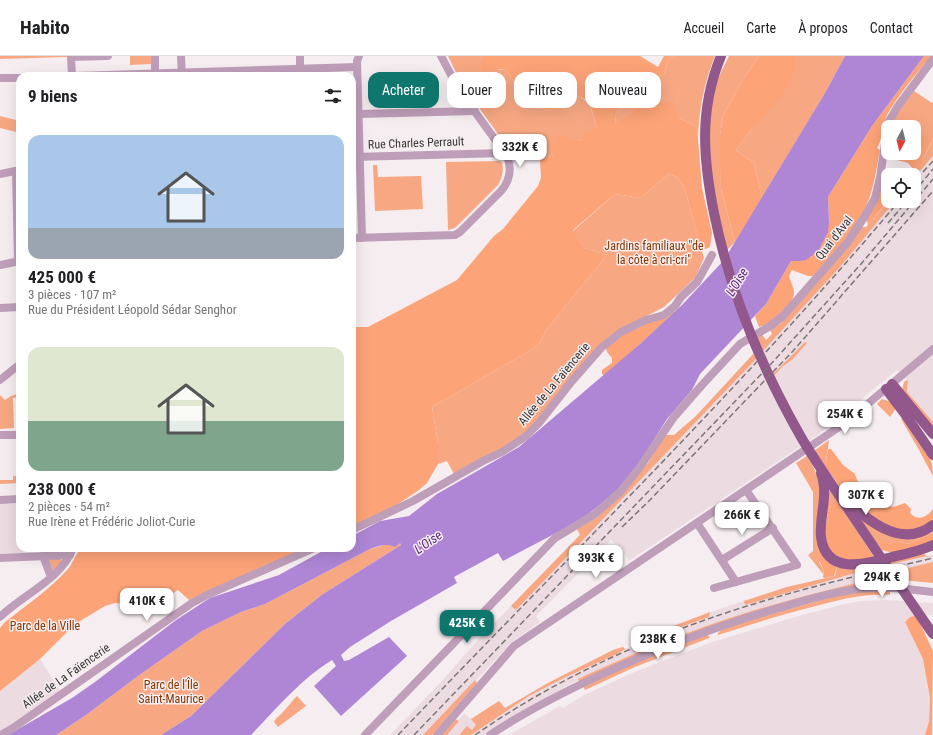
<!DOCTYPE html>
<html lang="fr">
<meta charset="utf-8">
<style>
body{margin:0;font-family:"Roboto Condensed",sans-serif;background:#f6f6f6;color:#202124;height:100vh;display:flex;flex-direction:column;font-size:15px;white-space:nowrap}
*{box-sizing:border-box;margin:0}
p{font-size:13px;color:#757577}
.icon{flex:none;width:22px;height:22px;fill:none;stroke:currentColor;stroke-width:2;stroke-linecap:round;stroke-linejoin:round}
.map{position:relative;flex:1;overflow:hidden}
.side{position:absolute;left:16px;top:16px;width:340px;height:480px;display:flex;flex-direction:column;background:#fff;border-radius:12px;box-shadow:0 4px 16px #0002}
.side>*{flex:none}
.top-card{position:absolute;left:368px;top:16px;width:380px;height:36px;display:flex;gap:8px}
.needle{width:26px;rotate:187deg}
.buttons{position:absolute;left:881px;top:64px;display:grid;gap:8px}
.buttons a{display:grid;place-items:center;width:40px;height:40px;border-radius:8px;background:#fff;box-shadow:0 4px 16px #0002;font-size:20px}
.price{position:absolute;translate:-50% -34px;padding:0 9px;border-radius:8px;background:#fff;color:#222;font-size:13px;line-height:26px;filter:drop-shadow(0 1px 2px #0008)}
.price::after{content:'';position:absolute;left:50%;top:24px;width:12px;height:9px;margin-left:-6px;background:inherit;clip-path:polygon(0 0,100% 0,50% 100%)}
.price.on{background:#0f766e;color:#fff}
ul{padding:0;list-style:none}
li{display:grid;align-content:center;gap:8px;height:212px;padding:0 12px}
li span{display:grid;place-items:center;height:124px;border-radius:12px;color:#555}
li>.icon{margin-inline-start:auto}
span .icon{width:72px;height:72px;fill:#fffc;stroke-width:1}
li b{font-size:17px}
h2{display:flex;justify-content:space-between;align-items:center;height:48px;padding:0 12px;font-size:17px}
.chip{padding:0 14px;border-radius:12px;background:#fff;box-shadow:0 4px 16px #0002;font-size:14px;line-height:36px}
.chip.on{background:#0f766e;color:#fff}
header{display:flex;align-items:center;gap:24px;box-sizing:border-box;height:56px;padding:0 20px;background:#fff;border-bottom:1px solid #e0e0e0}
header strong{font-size:19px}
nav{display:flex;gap:22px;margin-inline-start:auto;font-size:14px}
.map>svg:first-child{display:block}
.built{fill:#ecdce1}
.green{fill:#f7a883}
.forest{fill:#fca378}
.water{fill:#ae86d5}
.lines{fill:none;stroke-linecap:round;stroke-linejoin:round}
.minor{stroke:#bf9eb9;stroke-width:8}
.major{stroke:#92588b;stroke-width:10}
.rail{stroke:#7a7576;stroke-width:1.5;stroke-dasharray:6 3;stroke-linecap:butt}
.labels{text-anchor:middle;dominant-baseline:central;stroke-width:3;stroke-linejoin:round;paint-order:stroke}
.street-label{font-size:12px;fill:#393637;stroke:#f5edef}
.park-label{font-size:12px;fill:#833500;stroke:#f5edef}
.water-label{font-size:13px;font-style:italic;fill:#582380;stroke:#f5edef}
</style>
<header>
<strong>Habito</strong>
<nav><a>Accueil</a><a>Carte</a><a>À propos</a><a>Contact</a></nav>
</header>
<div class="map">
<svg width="933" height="679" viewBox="0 0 933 679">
<rect width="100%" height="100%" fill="#f5edef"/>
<!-- built -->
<g class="built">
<polygon points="933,85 933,366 907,336 908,325 897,314 819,378 629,505 622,494 611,484 536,560 540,566 512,586 425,679 390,679 439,628 478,584 708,347 765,286 889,145 914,145 914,119 910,119"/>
<polygon points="0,448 20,448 20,492 67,492 67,493 63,495 0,498"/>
<polygon points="933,499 933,508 843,530 744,558 696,574 633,599 568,629 486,679 447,679 464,657 471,663 499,645 505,652 548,627 583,609 613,594 623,591 625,593 634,590 633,586 674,569 731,549 787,531 834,520 848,519"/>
<polygon points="887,544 933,547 933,559 910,561 905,566 923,603 930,642 929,665 925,679 509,679 560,650 563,652 584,639 639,614 712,586 802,559 849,547 861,545"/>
<polygon points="40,603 60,635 22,662 0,676 0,635"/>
</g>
<!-- green -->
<g class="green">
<polygon points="0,0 67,0 67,1 0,3"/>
<polygon points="130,0 151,0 151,8 130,9"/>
<polygon points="448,0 482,0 480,5 499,14 505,13 517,30 536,52 551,54 565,34 589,46 597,72 582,85 574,83 556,99 540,103 521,97 514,100 461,27"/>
<path d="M674 0H715C704 26 699 54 698 82L697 71 679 62 638 50 616 70 615 58 638 32 664 18 669 2Z"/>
<polygon points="729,0 759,0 744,22 723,60 720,79 721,133 735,186 726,195 712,132 707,74 713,33"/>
<polygon points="795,0 845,0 825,37 762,142 754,107 736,94 795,15"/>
<path d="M914 35 932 47 933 46V100L914 122V119H911C921 108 927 96 933 83 925 78 922 79 914 83V71H890L896 58Z"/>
<polygon points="0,60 20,65 20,77 0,72"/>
<path d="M499 105 502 107C504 115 502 122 498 129L455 172 448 174 446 106Z"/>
<polygon points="352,108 354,108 356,176 352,177"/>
<polygon points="373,109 377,109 378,121 421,120 423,153 375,155"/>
<polygon points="669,118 677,121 685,133 704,202 695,222 664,251 618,275 532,372 514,386 454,418 447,405 438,408 438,387 432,351 538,290 547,273 607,199 585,192 573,175 615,138 640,142"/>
<polygon points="889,145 895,145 840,211 762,296 756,280 761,277 766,284 772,278 769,272 780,268 836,205 862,171 866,171"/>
<polygon points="805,286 807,287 793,303 782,311 773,321 772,319"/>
<polygon points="754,297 756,303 516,554 511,550 580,479 577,473 598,461 622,436 648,407 664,379 674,379 696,360"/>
<polygon points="907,324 908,325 907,336 933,366 933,371 902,334 904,326"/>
<polygon points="20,337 20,341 13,342 14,372 0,373 0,339 5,344 11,340"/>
<polygon points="882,343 891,346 897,351 890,361 877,348"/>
<polygon points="903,361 925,396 921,393 919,394 901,363"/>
<polygon points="829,384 826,406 832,420 814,395"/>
<polygon points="807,400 813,410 820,427 824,499 819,506 824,515 823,518 808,499 813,495 813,436 796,407"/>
<polygon points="18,410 20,410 20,427 0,428 0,424 13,424 13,420 18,420"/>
<polygon points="830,434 840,450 830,450 827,460 828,436"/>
<polygon points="849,441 856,442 886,469 858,450"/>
<polygon points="856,457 924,479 933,476 909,488 897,485 890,488 877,488"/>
<polygon points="400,487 401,489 323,538 286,567 191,660 161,679 56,679 86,659 138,620 202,575 241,556 265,548 370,493 384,489"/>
<polygon points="924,497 927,501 933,499 891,508 889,505"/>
<polygon points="48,503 61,503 62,506 53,515"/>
<path d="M933 506V527L892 523 891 529 806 542 579 626 578 623C627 600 678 579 730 562 784 544 841 531 896 517V515Z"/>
<polygon points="879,507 881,511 848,519 745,549 744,545 787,531 835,520 837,511"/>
<path d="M890 534V539C863 537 838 544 812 551 780 559 749 569 718 579V577L724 571 843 538Z"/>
<polygon points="710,556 709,561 658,579 634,590 633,586"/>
<polygon points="707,579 710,581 709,582 635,611 585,634 583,630 629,608"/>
<polygon points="623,591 625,593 619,597 564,622 529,640 471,679 459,679 467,670 472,674 476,669 471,663 499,645 505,652 548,627 613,594"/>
<polygon points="475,624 477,627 432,679 423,679"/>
<path d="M297 640 306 650 278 671 274 666C276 661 280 660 283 656 288 651 291 646 297 640Z"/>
<polygon points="455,663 459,665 447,679 441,679"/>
</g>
<!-- forest -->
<g class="forest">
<polygon points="482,0 640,0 658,11 664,0 674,0 669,2 664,18 638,32 615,58 616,69 638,50 673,45 679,62 697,71 702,132 712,177 710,191 706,193 701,192 685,133 677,121 669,118 640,142 615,138 573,174 585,192 607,199 547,273 538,290 432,351 438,387 438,408 427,427 419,434 389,454 352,471 352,271 368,271 457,224 494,180 503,173 538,130 541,122 540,103 555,99 549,88 558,78 582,85 584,77 597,72 589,45 565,35 551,54 536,52 517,30 505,13 482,15 480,5"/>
<polygon points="759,0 795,0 795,15 783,39 751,74 736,94 754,107 762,142 735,186 721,133 720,111 720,79 723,60 744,22"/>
<path d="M924 0H931C916 18 900 37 888 57 882 68 883 83 877 92L880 94C877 109 875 125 870 140 860 171 835 196 813 220H808L792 214 789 220C790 224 793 230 794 235 795 249 772 268 759 271L755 260 766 248 791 205H800L829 166 828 141 872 70Z"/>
<polygon points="352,46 355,47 356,96 352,95"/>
<polygon points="923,79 928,79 933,83 918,112 913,113 908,107 893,103 890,101 889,97 914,97 914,83"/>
<polygon points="885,119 888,119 888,145 868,169 866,162"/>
<path d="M672 255 675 256 605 320 602 318V314L612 307V302C607 296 604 294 608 286Z"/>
<path d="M921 392C931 401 933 408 933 420L919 394Z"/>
<path d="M828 393H831L843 409 855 418 857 424 861 429 888 450 893 451 905 447 911 453 910 457C918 466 927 461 933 453V463C905 489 876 464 856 442L849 441 841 433 827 412 826 406Z"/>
<path d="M834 445 840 450 875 502C867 503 857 506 850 505 832 502 824 489 826 471 827 461 827 453 834 445Z"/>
<polygon points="933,476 933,485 894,497 882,494 878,488 879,485 890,488 897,485 909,488"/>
<path d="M81 492 94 493 309 492 189 544 178 534 153 550 115 547 105 550 75 568 40 603 0 635V572L5 566C27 549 50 533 68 513 73 507 75 499 81 492Z"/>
<polygon points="822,498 837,511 834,520 825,522 823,521 824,515 818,502 819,500"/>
<polygon points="915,560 920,567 933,595 932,679 925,679 929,665 930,642 923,603 905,566 910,561"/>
</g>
<!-- water -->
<path class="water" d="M845 0H924L872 70 828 141 829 166 828 176 818 195 806 204 800 205H791L766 248 700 318 692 334 667 363 633 417 622 430 596 452 577 466 503 505 498 497 454 521 457 527 391 565 350 591 341 599 344 605 349 604 389 581 407 600 341 660 314 630 336 610 332 604C301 623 276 653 251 679H161L191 660 286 567 323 538 401 489 400 487 395 491C387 487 378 490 370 493L265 548 241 556 202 575 138 620 86 659 56 679H8L72 642 95 626 176 564 210 542 279 519 328 492H352V480L380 465 409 460 437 438 519 391 640 288 682 249 724 204 825 37Z"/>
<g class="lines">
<!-- minor -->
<g class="minor">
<polyline points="71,0 72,20"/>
<polyline points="155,0 155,18"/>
<polyline points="181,0 182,20"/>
<polyline points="300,0 300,13"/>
<polyline points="359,0 357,5 362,182"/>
<polyline points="71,1 108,0"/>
<polyline points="75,20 357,11"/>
<polyline points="0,22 20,22"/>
<polyline points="359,58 475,55"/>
<polyline points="352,101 505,97"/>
<polyline points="16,115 18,205"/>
<polyline points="0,118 20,114"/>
<path d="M352 182 455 179 460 176 501 135C510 125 512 112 507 100L459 34 441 0"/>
<polyline points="0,209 20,205"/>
<polyline points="0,252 20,251"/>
<polyline points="0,324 20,308"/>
<polyline points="0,379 20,379"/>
<polyline points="0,444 20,443"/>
<polyline points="697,467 736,526"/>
<polyline points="352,474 413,445 483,405 502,396 525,381 539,367 572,325 601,292 621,276 646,264 664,259 675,250 681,241 697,226 712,199"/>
<polyline points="43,500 51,521"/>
<polyline points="0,502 70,499"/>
<polyline points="722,504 773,472"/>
<polyline points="714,532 797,509 746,434"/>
<path d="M0 561C22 539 62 523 73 492"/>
<polyline points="1,679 13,672 192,547 207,539 314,492"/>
<polyline points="365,679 555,482 595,458 620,436 640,411 674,361 702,329 740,288 770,270 783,260 847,187 865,160 875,142 880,122 887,74 889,65 898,50 933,3"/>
<polyline points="437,679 514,590 845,367 933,293"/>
<path d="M490 679C523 657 558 639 594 622 652 595 711 572 772 554 804 545 837 534 870 532 890 530 912 534 933 536"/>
</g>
<!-- major -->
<g class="major">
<path d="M721 0C699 53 703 102 714 157 730 236 761 311 801 381 816 407 834 431 850 456 878 497 905 538 933 578"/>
<polyline points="892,328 933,378"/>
<polyline points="886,333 905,358 933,399"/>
<path d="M821 417C829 439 819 460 821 481 826 520 866 508 892 501 906 498 920 495 933 489"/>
<path d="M847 446C871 466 902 493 933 469"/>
</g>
<!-- rail -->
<g class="rail">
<polyline points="923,116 933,105"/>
<polyline points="914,136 933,113"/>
<polyline points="888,167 907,145"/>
<polyline points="622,471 649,445 793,295 933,135"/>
<path d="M398 679C567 502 742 332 899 145"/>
<polyline points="414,679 770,309 861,208 933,123"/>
<path d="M475 679C561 619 658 577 757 547 815 529 874 516 933 502"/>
</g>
</g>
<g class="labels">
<!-- street labels -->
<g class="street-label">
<text transform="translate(416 87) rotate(-2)">Rue Charles Perrault</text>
<text transform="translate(834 182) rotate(-52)">Quai d'Aval</text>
<text transform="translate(554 328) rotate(-50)">Allée de La Faïencerie</text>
<text transform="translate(66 620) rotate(-35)">Allée de La Faïencerie</text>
</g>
<!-- park labels -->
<g class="park-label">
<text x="654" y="190">Jardins familiaux "de<tspan x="654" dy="14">la côte à cri-cri"</tspan></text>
<text x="45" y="570">Parc de la Ville</text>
<text x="171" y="629">Parc de l'Île<tspan x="171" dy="14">Saint-Maurice</tspan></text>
</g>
<!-- water labels -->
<g class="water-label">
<text transform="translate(737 226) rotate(-59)">L'Oise</text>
<text transform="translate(428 486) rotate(-35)">L'Oise</text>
</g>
</g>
</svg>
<div class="buttons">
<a><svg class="needle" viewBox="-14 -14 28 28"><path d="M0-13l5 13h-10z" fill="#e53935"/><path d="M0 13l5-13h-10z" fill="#757577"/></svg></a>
<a><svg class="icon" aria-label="locate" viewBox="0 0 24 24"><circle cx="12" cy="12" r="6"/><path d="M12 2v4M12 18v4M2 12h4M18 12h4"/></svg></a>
</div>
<b class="price" style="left:520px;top:112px">332K €</b>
<b class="price" style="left:845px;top:379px">254K €</b>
<b class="price" style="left:866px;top:460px">307K €</b>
<b class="price" style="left:742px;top:480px">266K €</b>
<b class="price" style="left:596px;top:523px">393K €</b>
<b class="price" style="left:882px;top:542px">294K €</b>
<b class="price" style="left:147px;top:566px">410K €</b>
<b class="price on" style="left:467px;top:588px">425K €</b>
<b class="price" style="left:658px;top:604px">238K €</b>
<div class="top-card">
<a class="chip on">Acheter</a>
<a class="chip">Louer</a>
<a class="chip">Filtres</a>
<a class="chip">Nouveau</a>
</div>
<section class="side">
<h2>9 biens<svg class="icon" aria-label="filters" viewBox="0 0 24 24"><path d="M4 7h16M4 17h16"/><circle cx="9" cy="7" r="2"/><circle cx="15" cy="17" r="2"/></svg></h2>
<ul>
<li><span style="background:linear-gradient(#a9c7e8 75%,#9aa5b1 0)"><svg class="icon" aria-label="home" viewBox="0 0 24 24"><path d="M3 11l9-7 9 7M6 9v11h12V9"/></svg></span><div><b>425 000 €</b><p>3 pièces · 107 m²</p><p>Rue du Président Léopold Sédar Senghor</p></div></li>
<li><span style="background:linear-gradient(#dfe7d0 60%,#7fa58c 0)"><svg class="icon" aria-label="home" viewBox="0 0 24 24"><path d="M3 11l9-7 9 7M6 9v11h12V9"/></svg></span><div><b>238 000 €</b><p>2 pièces · 54 m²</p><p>Rue Irène et Frédéric Joliot-Curie</p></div></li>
</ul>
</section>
</div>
